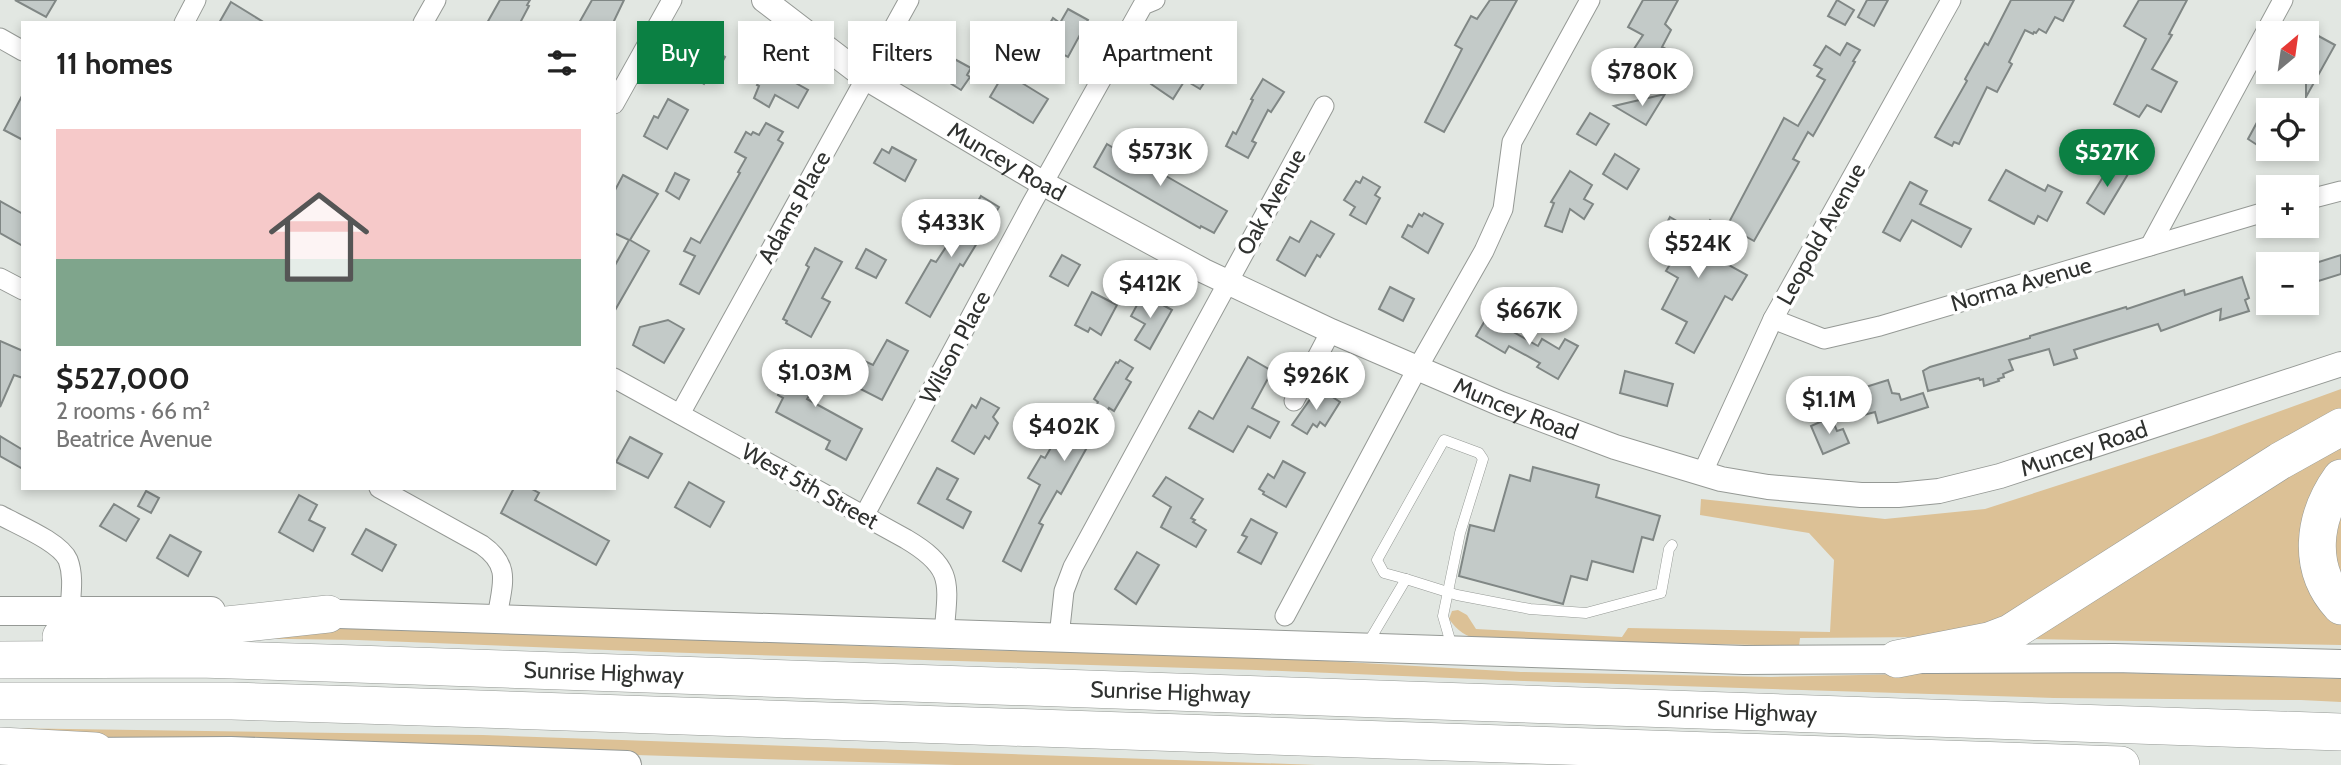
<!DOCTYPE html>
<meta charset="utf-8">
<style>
body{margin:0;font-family:Cabin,sans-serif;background:#f2f2f2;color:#222;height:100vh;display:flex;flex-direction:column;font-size:26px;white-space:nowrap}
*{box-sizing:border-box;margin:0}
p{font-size:23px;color:#767676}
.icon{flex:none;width:38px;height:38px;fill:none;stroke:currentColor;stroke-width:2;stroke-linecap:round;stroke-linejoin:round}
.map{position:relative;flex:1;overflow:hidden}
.details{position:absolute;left:21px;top:21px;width:595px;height:469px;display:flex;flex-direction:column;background:#fff;border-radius:0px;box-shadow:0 4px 10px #0003}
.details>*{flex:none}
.hud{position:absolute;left:637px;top:21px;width:665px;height:63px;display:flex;gap:14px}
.needle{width:46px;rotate:29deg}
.fabs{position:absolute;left:2256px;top:21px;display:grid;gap:14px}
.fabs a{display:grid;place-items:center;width:63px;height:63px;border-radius:0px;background:#fff;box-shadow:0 4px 10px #0003;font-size:35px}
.price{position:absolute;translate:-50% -60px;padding:0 16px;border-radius:24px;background:#fff;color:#222;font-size:23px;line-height:46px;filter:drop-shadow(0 2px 4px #0008)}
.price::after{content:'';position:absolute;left:50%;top:42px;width:21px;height:16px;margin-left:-10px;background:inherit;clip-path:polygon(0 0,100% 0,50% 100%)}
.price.active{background:#0b8043;color:#fff}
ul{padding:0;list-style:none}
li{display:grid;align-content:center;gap:14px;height:371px;padding:0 35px}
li+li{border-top:2px solid #e0e0e0}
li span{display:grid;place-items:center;height:217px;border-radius:0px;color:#555}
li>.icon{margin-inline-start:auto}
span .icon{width:126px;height:126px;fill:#fffc;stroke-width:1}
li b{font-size:30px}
h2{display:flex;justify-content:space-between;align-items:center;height:84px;padding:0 35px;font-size:30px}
.chip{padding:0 24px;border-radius:0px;background:#fff;box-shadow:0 4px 10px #0003;font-size:24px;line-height:63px}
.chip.active{background:#0b8043;color:#fff}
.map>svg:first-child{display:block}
.green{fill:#dcc196}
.building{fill:#c3cac8;stroke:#808785;stroke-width:2}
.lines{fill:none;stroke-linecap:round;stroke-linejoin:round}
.service-casing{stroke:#959995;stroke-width:11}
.minor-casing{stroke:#959995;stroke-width:21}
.tertiary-casing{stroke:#959995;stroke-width:26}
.secondary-casing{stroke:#959995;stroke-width:30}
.motorway-casing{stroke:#959995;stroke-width:38}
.service{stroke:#fff;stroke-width:10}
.minor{stroke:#fff;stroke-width:19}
.tertiary{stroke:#fff;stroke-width:24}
.secondary{stroke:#fff;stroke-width:28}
.motorway{stroke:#fff;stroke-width:37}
.labels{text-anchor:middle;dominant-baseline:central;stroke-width:7;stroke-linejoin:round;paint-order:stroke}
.street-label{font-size:23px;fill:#303230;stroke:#fff}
</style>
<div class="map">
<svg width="2341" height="765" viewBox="0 0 2341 765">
<rect width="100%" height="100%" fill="#e2e7e2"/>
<!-- green -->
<g class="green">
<path d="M2341 389V422L2020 624 1926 637 1800 638 1799 646 1481 639C1465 637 1458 631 1449 619L1452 611 1458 610 1467 615 1476 629 1622 637 1628 628 1830 632 1834 560 1809 533 1700 515 1701 499 1885 519 1985 509 2211 436Z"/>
<polygon points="2341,437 2341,464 2322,490 2341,618 2341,645 2029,639"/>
<polygon points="2341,502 2341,587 2328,532"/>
<polygon points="350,627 943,649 1256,657 1521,672 1771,677 2050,671 2341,679 2341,702 2301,700 2054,698 1523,681 1256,670 658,652 357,640 221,638"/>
<polygon points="0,728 483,735 1316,765 956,765 447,749 21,743"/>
</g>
<!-- building -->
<g class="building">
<polygon points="15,0 56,0 46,17"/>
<polygon points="500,0 530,0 527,5 529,6 520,23 487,23"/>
<polygon points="592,0 624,0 613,23 579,23"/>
<polygon points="1490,0 1517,0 1444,132 1425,122 1462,49 1455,45 1471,16 1477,19"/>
<polygon points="1643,0 1678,0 1665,24 1671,30 1662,47 1675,54 1667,67 1648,56 1627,90 1607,79 1619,57 1626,61 1643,35 1628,27"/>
<polygon points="1837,0 1854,10 1845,25 1828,16"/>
<polygon points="1867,0 1888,0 1874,26 1858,17"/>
<polygon points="2011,0 2074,0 2063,21 2055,17 2046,33 2039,29 2036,33 2034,32 2033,34 2025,30 2009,62 2012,64 1997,92 1987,87 1959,144 1954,142 1952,146 1935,137 1967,81 1965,79 1985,43 1988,45"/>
<polygon points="2139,0 2187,0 2169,34 2172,35 2152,69 2177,82 2161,112 2147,105 2139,117 2114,104 2146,39 2124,26"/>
<polygon points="231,2 265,23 219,23"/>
<polygon points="1068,9 1088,20 1068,57 1039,42 1053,18 1060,23"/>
<polygon points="2313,33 2335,45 2306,97 2306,44"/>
<polygon points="697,41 725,57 718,70 713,68 704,84 681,71"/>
<polygon points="923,42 971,68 967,75 970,77 961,90 912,59"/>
<polygon points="1847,43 1860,50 1853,61 1855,62 1813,136 1808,132 1793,159 1799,162 1754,241 1727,226 1784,118 1798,126 1825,80 1817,76 1822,69 1814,65 1826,46 1840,55"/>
<polygon points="1166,52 1177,58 1178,56 1208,77 1200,89 1185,80 1173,99 1151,84 1159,71 1156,69"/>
<polygon points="767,67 808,90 798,108 775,95 769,107 754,98 759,86 757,85"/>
<polygon points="1011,71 1024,79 1022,83 1048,99 1033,123 990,97 1000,80 1004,82"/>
<polygon points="1263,79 1284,92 1271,112 1268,110 1252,141 1256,143 1248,158 1226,146 1233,132 1236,134 1253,100 1251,99"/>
<polygon points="23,94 23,140 4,130"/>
<polygon points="1665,94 1646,125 1614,106"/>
<polygon points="668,99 688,110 667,149 644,136 654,116 658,118"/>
<polygon points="2268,102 2268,152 2248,139"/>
<polygon points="1590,113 1609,124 1596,145 1577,134"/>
<polygon points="766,123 783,132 778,140 783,143 699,294 680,284 695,256 684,251 691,238 700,243 740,173 738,172 746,158 735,152 746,132 751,135 753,132 759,135"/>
<polygon points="2090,141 2104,149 2093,168 2079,160"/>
<polygon points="1107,144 1138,163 1144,153 1164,165 1159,172 1227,211 1214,233 1201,226 1200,228 1094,167"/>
<polygon points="892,147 916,160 905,181 874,163 882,149 889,153"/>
<polygon points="1615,154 1639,169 1627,189 1603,174"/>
<polygon points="2111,164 2128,174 2104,214 2087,203"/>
<polygon points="2006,170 2045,191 2048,185 2062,192 2047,221 2038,216 2034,224 1989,200"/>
<polygon points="1570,171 1592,185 1584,199 1593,204 1584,219 1570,209 1562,232 1545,226 1554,203 1551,202"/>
<polygon points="675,173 689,180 679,199 666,191"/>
<polygon points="623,175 658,194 630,240 649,251 614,312 614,267 629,240 614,233 614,192"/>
<polygon points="1363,177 1380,187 1375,195 1380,198 1366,224 1350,215 1355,207 1344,200 1356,181 1360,183"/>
<polygon points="1910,182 1927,191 1920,204 1971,229 1961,247 1912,220 1900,241 1883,232"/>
<polygon points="981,196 999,207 963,266 960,264 930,317 906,303 931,260 936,262 950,241 953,243"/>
<polygon points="0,201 23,214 23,246 0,233"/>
<polygon points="1424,213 1443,224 1428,253 1402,237 1408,225 1412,227 1419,214 1422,216"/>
<polygon points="1670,217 1701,235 1710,220 1724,228 1709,254 1747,275 1732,300 1725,296 1694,353 1676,343 1687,322 1662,309 1678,278 1666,271 1680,248 1660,236"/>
<polygon points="1311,221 1334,234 1320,257 1317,255 1305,276 1277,260 1290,237 1299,242"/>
<polygon points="815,248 842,262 822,298 830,302 811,337 786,323 787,321 783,319 809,267 806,265"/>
<polygon points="866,249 886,260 876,278 856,268"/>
<polygon points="1062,255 1080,265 1068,286 1050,276"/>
<polygon points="2341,255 2341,274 2312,283 2311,280 2306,282 2306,266"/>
<polygon points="2242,277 2249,298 2245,300 2249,311 2220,320 2221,309 2161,331 2158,324 2074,350 2077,358 2054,365 2049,349 2009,360 2013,370 2003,374 2004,377 1998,379 1999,381 1984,386 1983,379 1980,380 1979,378 1928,391 1923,371 1930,367 2030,338 2030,336 2126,307 2127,309 2184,290 2185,295"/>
<polygon points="1390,287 1414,299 1403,321 1379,309"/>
<polygon points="1092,292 1117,305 1101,335 1090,328 1088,332 1075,325"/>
<polygon points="1143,294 1172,310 1150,349 1135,340 1145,324 1131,316"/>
<polygon points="1487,317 1538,346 1542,339 1559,349 1565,339 1578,346 1558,379 1537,367 1540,363 1509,346 1505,353 1476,336"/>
<polygon points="668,320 684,329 664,363 633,345 640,327"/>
<polygon points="887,340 908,351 882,400 845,381 858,358 873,365"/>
<polygon points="0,341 23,351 23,378 14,375 0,407"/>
<polygon points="812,354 828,363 807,399 862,429 846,460 826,449 830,441 776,412 783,398 778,395 794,363 804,368"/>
<polygon points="1248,357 1272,371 1252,408 1279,422 1270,438 1248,426 1233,452 1189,428 1199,411 1213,419"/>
<polygon points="1120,360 1133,368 1126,379 1131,382 1114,411 1109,408 1061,494 1057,491 1039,523 1043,525 1021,571 1003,561 1040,485 1028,478 1041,456 1045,458 1067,420 1082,429 1098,402 1094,399 1116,362 1118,363"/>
<polygon points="1625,371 1673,384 1667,406 1620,393"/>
<polygon points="1888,380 1892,393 1899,394 1901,400 1923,393 1928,407 1878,423 1875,412 1860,416 1853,391"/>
<polygon points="1316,391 1323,396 1325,392 1340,402 1325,426 1320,422 1317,427 1313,424 1307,434 1292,425"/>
<polygon points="981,398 999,408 993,417 998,423 989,439 985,436 974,454 952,441 972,405 976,408"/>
<polygon points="1831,417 1837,431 1843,429 1849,443 1823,454 1811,426"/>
<polygon points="0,436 23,450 23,469 0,456"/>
<polygon points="630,437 662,454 648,478 616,462"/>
<polygon points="1283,461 1305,473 1286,507 1263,494 1264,492 1259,489 1268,474 1274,478"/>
<polygon points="1533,467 1599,485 1596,497 1660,516 1653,540 1642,537 1633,572 1592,561 1587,580 1571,576 1563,604 1459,576 1470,525 1494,531 1510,475 1530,481"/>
<polygon points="937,468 958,479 947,499 971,512 963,528 918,503"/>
<polygon points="1166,477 1203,499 1191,518 1195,520 1193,522 1206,530 1196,547 1161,527 1171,507 1153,496"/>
<polygon points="689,482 724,502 710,527 675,507"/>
<polygon points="514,488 530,488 539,493 535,500 609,541 596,565 501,513"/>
<polygon points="146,491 159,498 151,513 138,506"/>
<polygon points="299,495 317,505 309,520 325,528 313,551 279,532"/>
<polygon points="114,504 139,519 126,541 100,526"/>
<polygon points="1251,519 1277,533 1261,564 1238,552 1247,537 1242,535"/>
<polygon points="366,529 396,545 382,571 352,554"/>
<polygon points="170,535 201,552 188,576 157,558"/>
<polygon points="1137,552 1159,565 1136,604 1115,589"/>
</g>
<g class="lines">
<defs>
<g id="service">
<polyline points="1406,579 1384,573 1377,560 1444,440 1479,453 1483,459 1460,533 1443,616 1452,647"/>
<polyline points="1368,643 1406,579 1457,595 1530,609 1586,613 1661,593 1669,549 1672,545"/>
</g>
<g id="minor">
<polyline points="184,23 196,0"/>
<polyline points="423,23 436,0"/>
<polyline points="0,38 23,51"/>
<polyline points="614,104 672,0"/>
<polyline points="2306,200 2341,191"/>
<polyline points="2150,246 2283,0"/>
<polyline points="0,278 23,290"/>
<polyline points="1773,319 1824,339 1880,326 2268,211"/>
<path d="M614 378 906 539C955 568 948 583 944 634"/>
<polyline points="1294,401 1331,331"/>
<polyline points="680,414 909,0"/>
<polyline points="1702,474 1773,319 1951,0"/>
<path d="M379 488 482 545C513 567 501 586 497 619"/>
<path d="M0 515C18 525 60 542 68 560 74 576 71 593 70 610"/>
<polyline points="864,516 1032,203 1143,5 1155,0"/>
<polyline points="1285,616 1417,369 1484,251 1503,209 1512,142 1590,0"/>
<polyline points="1059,637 1064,591 1073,567 1324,106"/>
</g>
<g id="tertiary">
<path id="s1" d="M764 0 866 78 1044 184 1204 271 1331 331 1501 404 1615 447 1721 479 1768 487 1861 495H1898L1939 491 2000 476 2341 364"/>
</g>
<g id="secondary">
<polyline points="0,611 211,611"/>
<polyline points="308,613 1744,660 2114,658 2341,664"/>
<polyline points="77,752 231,751 627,765"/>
</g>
<g id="motorway">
<path d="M2341 478C2313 517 2306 568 2341 606"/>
<polyline points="61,637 227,625 328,614"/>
<polyline points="1897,659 1989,641 2010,633 2280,461 2341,427"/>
<path id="s2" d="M0 660 199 659 327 663 2341 732"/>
<polyline points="0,701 232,701 361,705 2121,765"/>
<polyline points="0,746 95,751"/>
</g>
</defs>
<!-- service casing -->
<use href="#service" class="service-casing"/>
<!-- minor casing -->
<use href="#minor" class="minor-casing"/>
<!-- tertiary casing -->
<use href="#tertiary" class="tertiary-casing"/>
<!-- secondary casing -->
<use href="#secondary" class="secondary-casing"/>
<!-- motorway casing -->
<use href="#motorway" class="motorway-casing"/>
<!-- service -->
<use href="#service" class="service"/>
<!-- minor -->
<use href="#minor" class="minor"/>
<!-- tertiary -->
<use href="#tertiary" class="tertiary"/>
<!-- secondary -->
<use href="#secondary" class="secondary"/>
<!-- motorway -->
<use href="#motorway" class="motorway"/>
</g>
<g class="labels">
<!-- street labels -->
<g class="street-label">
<text stroke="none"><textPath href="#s1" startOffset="292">Muncey Road</textPath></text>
<text transform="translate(1271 202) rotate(-61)">Oak Avenue</text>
<text transform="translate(794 207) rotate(-61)">Adams Place</text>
<text transform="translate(1821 234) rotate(-61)">Leopold Avenue</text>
<text transform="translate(2021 284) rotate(-16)">Norma Avenue</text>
<text transform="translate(955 347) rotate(-62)">Wilson Place</text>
<text stroke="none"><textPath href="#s1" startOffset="859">Muncey Road</textPath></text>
<text stroke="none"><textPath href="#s1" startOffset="1446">Muncey Road</textPath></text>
<text transform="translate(810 486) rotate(29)">West 5th Street</text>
<text stroke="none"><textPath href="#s2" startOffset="604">Sunrise Highway</textPath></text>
<text stroke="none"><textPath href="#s2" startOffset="1171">Sunrise Highway</textPath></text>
<text stroke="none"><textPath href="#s2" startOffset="1738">Sunrise Highway</textPath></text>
</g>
</g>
</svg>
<div class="fabs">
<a><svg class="needle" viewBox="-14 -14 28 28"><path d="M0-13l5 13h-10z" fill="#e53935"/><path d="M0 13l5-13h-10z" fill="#767676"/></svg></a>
<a><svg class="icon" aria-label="locate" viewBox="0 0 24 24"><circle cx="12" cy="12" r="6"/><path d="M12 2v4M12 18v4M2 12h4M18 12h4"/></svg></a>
<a>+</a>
<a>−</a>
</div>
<b class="price" style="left:1642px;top:108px">$780K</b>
<b class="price" style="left:1160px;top:188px">$573K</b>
<b class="price active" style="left:2107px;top:189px">$527K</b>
<b class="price" style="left:951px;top:259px">$433K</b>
<b class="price" style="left:1698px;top:280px">$524K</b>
<b class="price" style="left:1150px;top:320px">$412K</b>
<b class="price" style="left:1529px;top:347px">$667K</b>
<b class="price" style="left:815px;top:409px">$1.03M</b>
<b class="price" style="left:1316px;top:412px">$926K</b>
<b class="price" style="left:1829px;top:436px">$1.1M</b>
<b class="price" style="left:1064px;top:463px">$402K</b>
<div class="hud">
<a class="chip active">Buy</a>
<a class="chip">Rent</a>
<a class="chip">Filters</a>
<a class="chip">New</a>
<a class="chip">Apartment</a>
</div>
<section class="details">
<h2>11 homes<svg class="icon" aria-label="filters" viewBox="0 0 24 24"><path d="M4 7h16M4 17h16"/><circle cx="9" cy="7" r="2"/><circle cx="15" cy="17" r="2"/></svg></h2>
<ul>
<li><span style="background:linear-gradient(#f6c9c9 60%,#7fa58c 0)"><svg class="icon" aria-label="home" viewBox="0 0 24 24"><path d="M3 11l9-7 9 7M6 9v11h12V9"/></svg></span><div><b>$527,000</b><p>2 rooms · 66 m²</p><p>Beatrice Avenue</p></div></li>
</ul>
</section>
</div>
